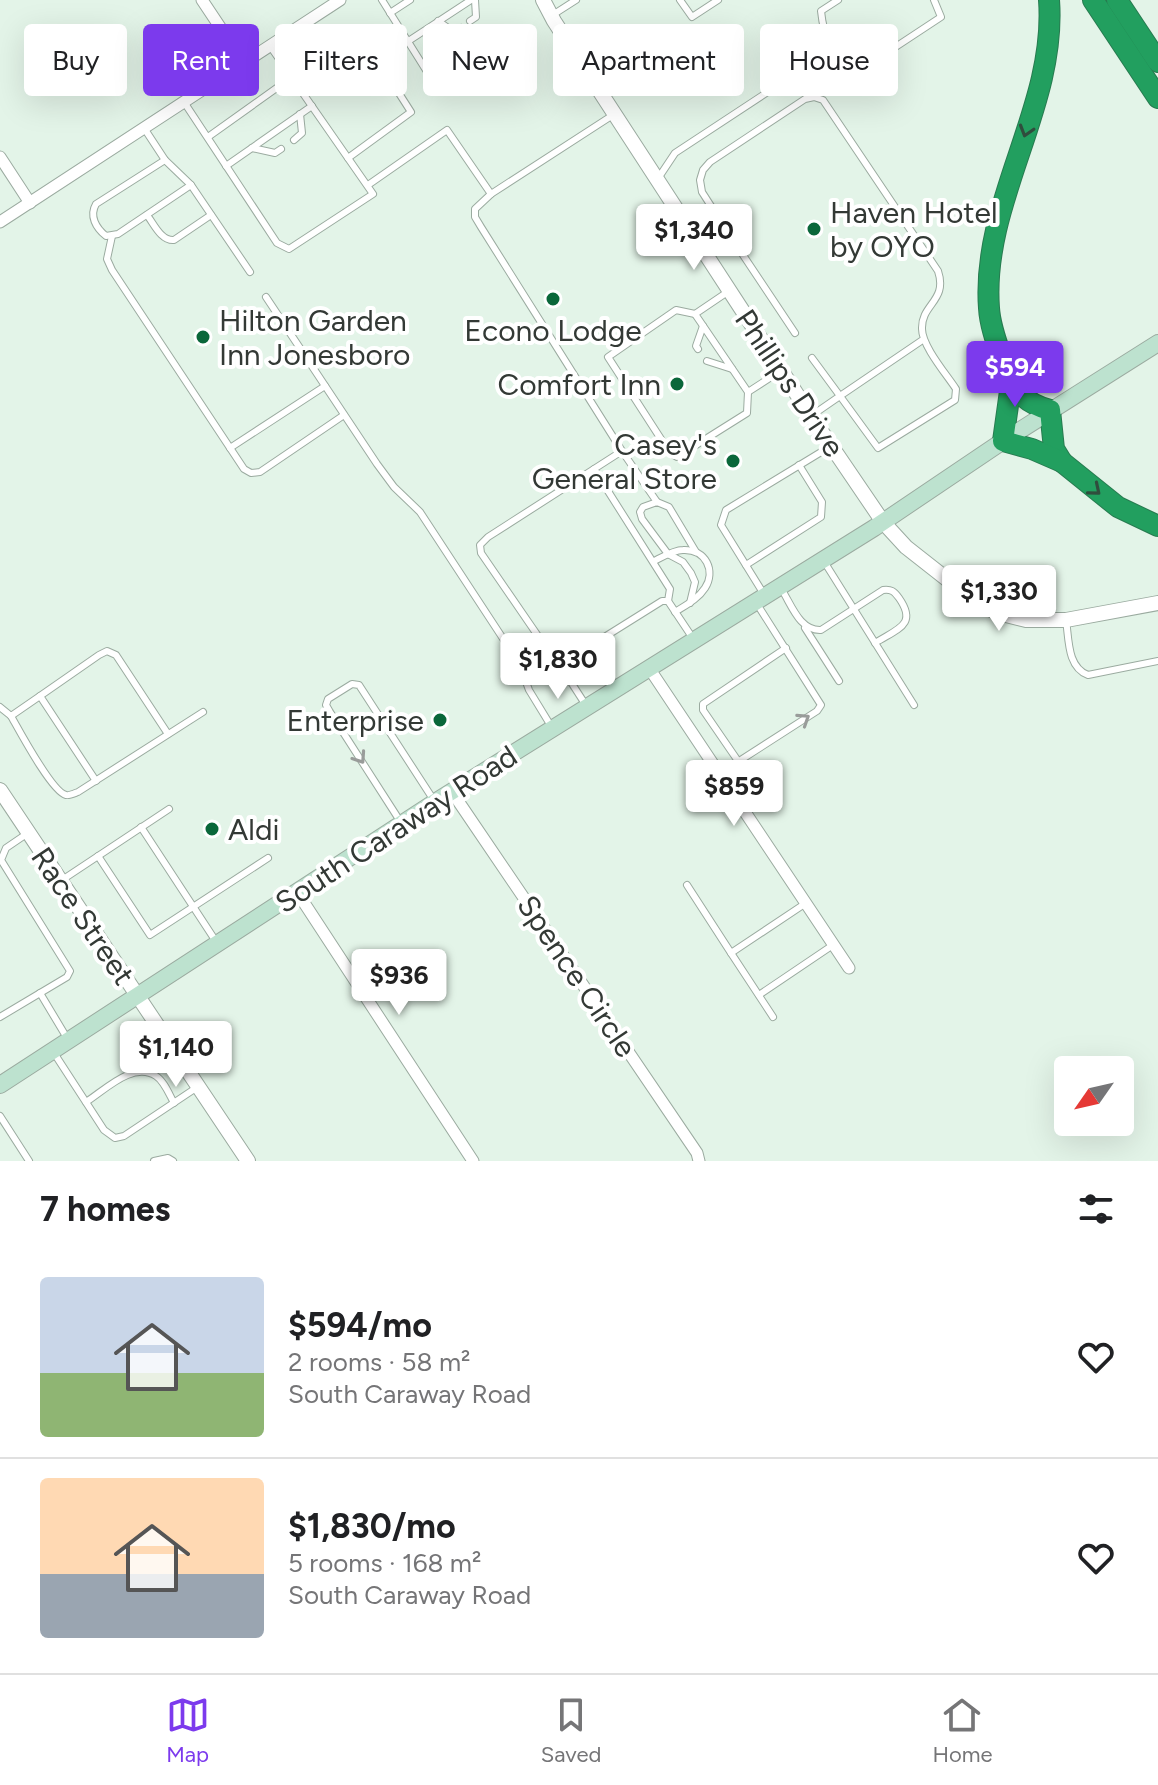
<!DOCTYPE html>
<meta charset="utf-8">
<style>
body{margin:0;font-family:Figtree,sans-serif;background:#f6f6f6;color:#202124;height:100vh;display:flex;flex-direction:column;font-size:30px;white-space:nowrap}
*{box-sizing:border-box;margin:0}
p{font-size:26px;color:#757577}
.icon{flex:none;width:44px;height:44px;fill:none;stroke:currentColor;stroke-width:2;stroke-linecap:round;stroke-linejoin:round}
.map{position:relative;height:1161px;overflow:hidden}
.drawer{display:flex;flex-direction:column;background:#fff;flex:1}
.drawer>*{flex:none}
.hud{position:absolute;left:24px;top:24px;width:1110px;height:72px;display:flex;gap:16px}
.needle{width:52px;rotate:236deg}
.controls{position:absolute;left:1054px;top:1056px;display:grid;gap:16px}
.controls a{display:grid;place-items:center;width:80px;height:80px;border-radius:8px;background:#fff;box-shadow:0 8px 32px #0002;font-size:40px}
.price{position:absolute;translate:-50% -68px;padding:0 18px;border-radius:8px;background:#fff;color:#222;font-size:26px;line-height:52px;filter:drop-shadow(0 2px 4px #0008)}
.price::after{content:'';position:absolute;left:50%;top:48px;width:24px;height:18px;margin-left:-12px;background:inherit;clip-path:polygon(0 0,100% 0,50% 100%)}
.price.selected{background:#7c3aed;color:#fff}
ul{padding:0;list-style:none}
li{display:flex;align-items:center;gap:24px;height:200px;padding:0 40px}
li+li{border-top:2px solid #e0e0e0}
li span{display:grid;place-items:center;flex:none;width:224px;height:160px;border-radius:8px;color:#555}
li>.icon{margin-inline-start:auto}
span .icon{width:96px;height:96px;fill:#fffc;stroke-width:1}
li b{font-size:34px}
h2{display:flex;justify-content:space-between;align-items:center;height:96px;padding:0 40px;font-size:34px}
.pill{padding:0 28px;border-radius:8px;background:#fff;box-shadow:0 8px 32px #0002;font-size:28px;line-height:72px}
.pill.selected{background:#7c3aed;color:#fff}
.tabs{display:flex;justify-content:space-around;align-items:center;height:112px;border-top:2px solid #e0e0e0;background:#fff;font-size:22px;color:#757577}
.tabs a{display:grid;justify-items:center;gap:4px}
.tabs .selected{color:#7c3aed}
.map>svg:first-child{display:block}
.lines{fill:none;stroke-linecap:round;stroke-linejoin:round}
.service-casing{stroke:#9baba0;stroke-width:8}
.minor-casing{stroke:#9baba0;stroke-width:13}
.tertiary-casing{stroke:#9baba0;stroke-width:16}
.secondary-casing{stroke:#9baba0;stroke-width:18}
.motorway-casing{stroke:#287b50;stroke-width:22}
.service{stroke:#fff;stroke-width:6}
.minor{stroke:#fff;stroke-width:11}
.tertiary{stroke:#fff;stroke-width:14}
.secondary{stroke:#bde2cf;stroke-width:16}
.motorway{stroke:#229f5f;stroke-width:20}
.oneway{stroke:#304d3d}
.oneway2{stroke:#999c9a}
.poi-dot{fill:#0a673a;stroke:#fff;stroke-width:3}
.labels{text-anchor:middle;dominant-baseline:central;stroke-width:8;stroke-linejoin:round;paint-order:stroke}
.poi-label{font-size:30px;fill:#333935;stroke:#fff;text-anchor:start}
.street-label{font-size:30px;fill:#333935;stroke:#fff}
</style>
<div class="map">
<svg width="1158" height="1161" viewBox="0 0 1158 1161">
<rect width="100%" height="100%" fill="#e3f4e8"/>
<g class="lines">
<defs>
<g id="service">
<polyline points="382,0 434,83"/>
<polyline points="680,0 692,17 718,0"/>
<path d="M838 0 821 11C824 40 833 55 850 77L941 17 934 0"/>
<polyline points="390,13 410,0"/>
<polyline points="551,16 576,0"/>
<polyline points="438,21 454,32 461,28"/>
<polyline points="470,21 476,17 475,0"/>
<polyline points="378,61 471,0"/>
<polyline points="296,83 363,37 411,112 348,158"/>
<polyline points="184,102 277,243 289,249 373,194 270,46"/>
<polyline points="144,128 165,160 191,185 250,272"/>
<polyline points="208,137 292,77"/>
<polyline points="294,140 302,133 300,114"/>
<polyline points="252,148 275,153 281,149"/>
<path d="M165 160 96 204C89 216 96 228 106 236L118 234 191 185"/>
<polyline points="226,166 312,106"/>
<polyline points="659,177 675,153 830,51"/>
<polyline points="368,185 447,130 491,194"/>
<path d="M147 215C154 224 161 241 174 240L211 215"/>
<polyline points="727,231 795,333"/>
<polyline points="112,236 107,259 112,270 244,469 251,473 260,472 344,415"/>
<path d="M701 248 727 231 702 192 700 180 703 170 710 162 805 99 814 97 823 100 938 271C948 301 921 304 922 329 922 346 947 375 956 389L955 400 878 448 840 396 924 339"/>
<polyline points="729,291 695,314 748,392 779,372"/>
<polyline points="266,297 377,464 394,487 420,512 519,663 529,690 551,726"/>
<polyline points="695,314 676,310 608,357 670,453 677,457 747,413 748,392"/>
<polyline points="698,349 696,346 703,326"/>
<polyline points="707,361 732,369"/>
<polyline points="811,416 840,396 812,358"/>
<polyline points="230,448 325,386"/>
<polyline points="622,451 657,502"/>
<polyline points="594,469 622,451 481,227 475,217 475,209 491,194 613,115"/>
<path d="M654 561C662 557 674 550 683 550 706 549 716 571 705 588 698 599 686 605 675 612"/>
<polyline points="825,563 914,705"/>
<polyline points="746,565 821,517 822,502 799,465"/>
<path d="M782 590C792 606 800 631 821 630L883 590C891 589 894 591 899 598 918 625 897 629 875 643"/>
<polyline points="765,596 721,525 726,510 831,446"/>
<polyline points="690,603 695,582 691,573 683,562 668,554 642,519 640,512 643,507 657,502 669,507 696,552"/>
<path d="M1066 620C1069 639 1067 667 1088 675L1158 661"/>
<polyline points="805,628 839,681"/>
<polyline points="566,667 549,652 481,553 480,545 488,537 594,469 670,589 668,601"/>
<polyline points="0,707 11,716 40,696"/>
<polyline points="587,707 569,679 566,667 571,658 662,601 668,601 694,640"/>
<path d="M11 716C19 730 52 792 66 795 69 796 75 793 78 792L203 712"/>
<polyline points="738,761 703,710 703,704 786,648"/>
<polyline points="719,774 817,711 821,705 757,604"/>
<polyline points="96,781 40,696 99,655 107,651 116,655 168,734"/>
<polyline points="400,821 330,712 326,705 328,699 352,684 359,685 433,799"/>
<polyline points="141,827 217,943"/>
<polyline points="98,856 150,935 268,858"/>
<polyline points="62,880 169,809"/>
<polyline points="687,885 731,953 806,903"/>
<polyline points="731,953 773,1017"/>
<polyline points="40,993 67,1038"/>
<polyline points="759,995 833,945"/>
<polyline points="0,1017 67,977 70,971 1,860 6,848 28,833"/>
<polyline points="54,1053 104,1130 115,1138 124,1136 196,1088"/>
<path d="M86 1102C105 1090 133 1061 156 1076 164 1081 169 1094 174 1103"/>
<polyline points="0,1116 29,1161"/>
<polyline points="154,1161 168,1158 173,1161"/>
</g>
<g id="minor">
<polyline points="202,0 244,63"/>
<polyline points="0,157 30,203"/>
<polyline points="0,222 340,0"/>
<polyline points="649,668 849,968"/>
<polyline points="452,792 697,1153 699,1161"/>
<polyline points="297,892 473,1161"/>
</g>
<g id="tertiary">
<polyline points="543,0 554,21 811,416 883,522 906,547 976,602 998,613 1026,620 1066,620 1158,603"/>
<polyline points="0,790 248,1161"/>
</g>
<polyline id="secondary" points="0,1085 435,802 874,528 1003,441 1158,343"/>
<g id="motorway">
<path d="M1049 0C1057 107 981 201 989 308 990 326 997 344 1003 361 1012 387 1022 403 1050 410L1054 449 1062 462"/>
<polyline points="1093,0 1158,98"/>
<polyline points="1117,0 1158,62"/>
<polyline points="1011,384 1003,441 1032,449 1062,462 1118,507 1158,526"/>
</g>
</defs>
<!-- service casing -->
<use href="#service" class="service-casing"/>
<!-- minor casing -->
<use href="#minor" class="minor-casing"/>
<!-- tertiary casing -->
<use href="#tertiary" class="tertiary-casing"/>
<!-- secondary casing -->
<use href="#secondary" class="secondary-casing"/>
<!-- motorway casing -->
<use href="#motorway" class="motorway-casing"/>
<!-- service -->
<use href="#service" class="service"/>
<!-- minor -->
<use href="#minor" class="minor"/>
<!-- tertiary -->
<use href="#tertiary" class="tertiary"/>
<!-- secondary -->
<use href="#secondary" class="secondary"/>
<!-- motorway -->
<use href="#motorway" class="motorway"/>
</g>
<!-- one-way arrows -->
<defs><path id="oneway-chevron" d="M-2-3.5L2.5 0L-2 3.5" fill="none" stroke-width="1.6" stroke-linecap="round" stroke-linejoin="round" transform="scale(2)"/></defs>
<g class="oneway">
<use href="#oneway-chevron" transform="translate(1026 131) rotate(107)"/>
<use href="#oneway-chevron" transform="translate(1095 490) rotate(40)"/>
</g>
<g class="oneway2">
<use href="#oneway-chevron" transform="translate(804 719) rotate(-33)"/>
<use href="#oneway-chevron" transform="translate(360 758) rotate(56)"/>
</g>
<!-- markers -->
<g class="poi-dot">
<circle cx="814" cy="229" r="8"/>
<circle cx="553" cy="299" r="8"/>
<circle cx="203" cy="337" r="8"/>
<circle cx="677" cy="384" r="8"/>
<circle cx="733" cy="461" r="8"/>
<circle cx="440" cy="720" r="8"/>
<circle cx="212" cy="829" r="8"/>
</g>
<g class="labels">
<!-- poi labels -->
<g class="poi-label">
<text x="830" y="212">Haven Hotel<tspan x="830" dy="34">by OYO</tspan></text>
<text x="219" y="320">Hilton Garden<tspan x="219" dy="34">Inn Jonesboro</tspan></text>
<text x="553" y="330" text-anchor="middle">Econo Lodge</text>
<text x="661" y="384" text-anchor="end">Comfort Inn</text>
<text x="717" y="444" text-anchor="end">Casey's<tspan x="717" dy="34">General Store</tspan></text>
<text x="424" y="720" text-anchor="end">Enterprise</text>
<text x="228" y="829">Aldi</text>
</g>
<!-- street labels -->
<g class="street-label">
<text transform="translate(790 383) rotate(56)">Phillips Drive</text>
<text transform="translate(396 829) rotate(-33)">South Caraway Road</text>
<text transform="translate(83 916) rotate(56)">Race Street</text>
<text transform="translate(577 976) rotate(56)">Spence Circle</text>
</g>
</g>
</svg>
<div class="controls">
<a><svg class="needle" viewBox="-14 -14 28 28"><path d="M0-13l5 13h-10z" fill="#e53935"/><path d="M0 13l5-13h-10z" fill="#757577"/></svg></a>
</div>
<b class="price" style="left:694px;top:272px">$1,340</b>
<b class="price selected" style="left:1015px;top:409px">$594</b>
<b class="price" style="left:999px;top:633px">$1,330</b>
<b class="price" style="left:558px;top:701px">$1,830</b>
<b class="price" style="left:734px;top:828px">$859</b>
<b class="price" style="left:399px;top:1017px">$936</b>
<b class="price" style="left:176px;top:1089px">$1,140</b>
<div class="hud">
<a class="pill">Buy</a>
<a class="pill selected">Rent</a>
<a class="pill">Filters</a>
<a class="pill">New</a>
<a class="pill">Apartment</a>
<a class="pill">House</a>
</div>
</div>
<section class="drawer">
<h2>7 homes<svg class="icon" aria-label="filters" viewBox="0 0 24 24"><path d="M4 7h16M4 17h16"/><circle cx="9" cy="7" r="2"/><circle cx="15" cy="17" r="2"/></svg></h2>
<ul>
<li><span style="background:linear-gradient(#c9d6e8 60%,#8fb573 0)"><svg class="icon" aria-label="home" viewBox="0 0 24 24"><path d="M3 11l9-7 9 7M6 9v11h12V9"/></svg></span><div><b>$594/mo</b><p>2 rooms · 58 m²</p><p>South Caraway Road</p></div><svg class="icon" aria-label="heart" viewBox="0 0 24 24"><path d="M12 20l-8-8c-3-5 5-10 8-4 3-6 11-1 8 4z"/></svg></li>
<li><span style="background:linear-gradient(#ffd9b3 60%,#9aa5b1 0)"><svg class="icon" aria-label="home" viewBox="0 0 24 24"><path d="M3 11l9-7 9 7M6 9v11h12V9"/></svg></span><div><b>$1,830/mo</b><p>5 rooms · 168 m²</p><p>South Caraway Road</p></div><svg class="icon" aria-label="heart" viewBox="0 0 24 24"><path d="M12 20l-8-8c-3-5 5-10 8-4 3-6 11-1 8 4z"/></svg></li>
</ul>
</section>
<nav class="tabs">
<a class="selected"><svg class="icon" aria-label="map" viewBox="0 0 24 24"><path d="M3 6l6-2 6 2 6-2v14l-6 2-6-2-6 2zM9 4v14M15 6v14"/></svg>Map</a>
<a><svg class="icon" aria-label="saved" viewBox="0 0 24 24"><path d="M7 4h10v16l-5-4-5 4z"/></svg>Saved</a>
<a><svg class="icon" aria-label="home" viewBox="0 0 24 24"><path d="M3 11l9-7 9 7M6 9v11h12V9"/></svg>Home</a>
</nav>
